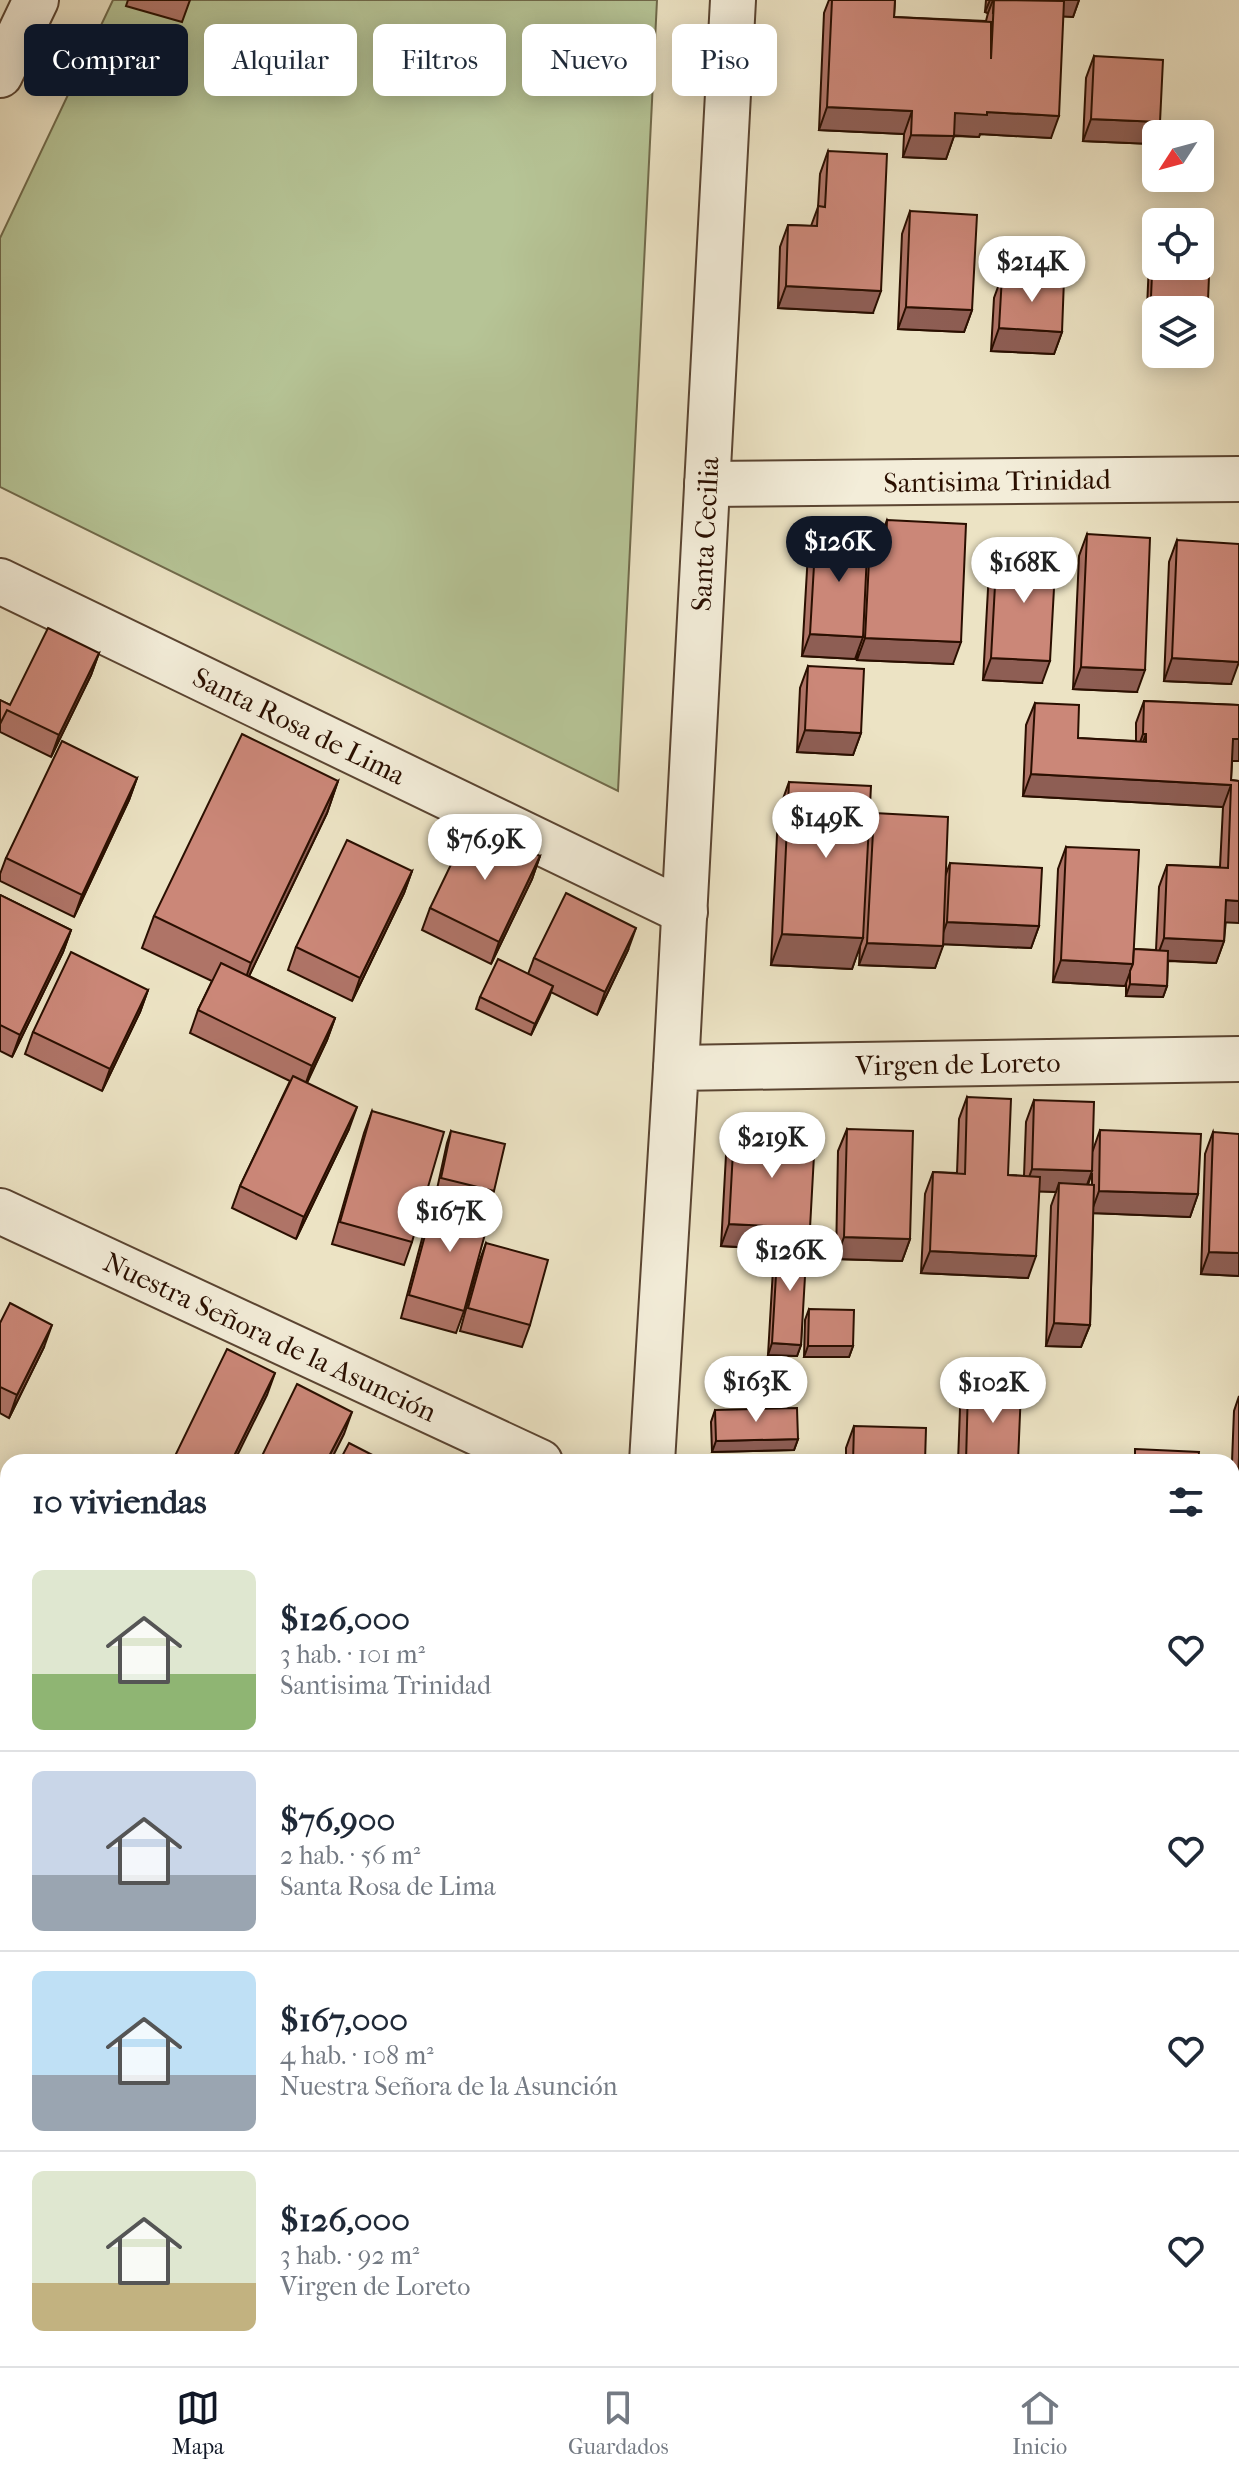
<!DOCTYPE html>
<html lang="es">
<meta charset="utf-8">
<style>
body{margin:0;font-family:"IM FELL French Canon",serif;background:#f2f2f3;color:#1f2937;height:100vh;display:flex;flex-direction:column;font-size:30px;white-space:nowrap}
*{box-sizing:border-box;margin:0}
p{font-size:26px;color:#747a83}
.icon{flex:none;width:44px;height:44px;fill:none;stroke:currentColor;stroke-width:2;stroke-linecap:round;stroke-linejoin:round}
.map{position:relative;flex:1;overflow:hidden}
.sheet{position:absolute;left:0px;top:1454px;width:1240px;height:912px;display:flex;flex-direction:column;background:#fff;border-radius:24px 24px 0 0;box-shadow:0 4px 20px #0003}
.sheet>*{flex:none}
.guide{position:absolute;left:24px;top:24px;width:800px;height:72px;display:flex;gap:16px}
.needle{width:52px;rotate:234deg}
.buttons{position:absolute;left:1142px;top:120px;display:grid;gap:16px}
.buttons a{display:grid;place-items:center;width:72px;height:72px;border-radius:12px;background:#fff;box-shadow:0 4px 20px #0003;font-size:40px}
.price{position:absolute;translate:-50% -68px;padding:0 18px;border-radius:28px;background:#fff;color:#222;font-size:26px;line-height:52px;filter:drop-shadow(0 2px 4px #0008)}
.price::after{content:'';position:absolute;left:50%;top:48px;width:24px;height:18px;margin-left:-12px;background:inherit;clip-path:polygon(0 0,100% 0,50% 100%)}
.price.active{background:#111827;color:#fff}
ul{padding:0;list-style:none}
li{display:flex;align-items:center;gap:24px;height:200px;padding:0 32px}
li+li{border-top:2px solid #e0e1e3}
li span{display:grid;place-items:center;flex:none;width:224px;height:160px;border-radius:12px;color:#555}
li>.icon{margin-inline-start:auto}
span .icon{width:96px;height:96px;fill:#fffc;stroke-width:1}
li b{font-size:34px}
h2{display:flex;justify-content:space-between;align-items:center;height:96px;padding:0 32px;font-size:34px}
.tag{padding:0 28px;border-radius:12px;background:#fff;box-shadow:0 4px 20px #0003;font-size:28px;line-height:72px}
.tag.active{background:#111827;color:#fff}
.tab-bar{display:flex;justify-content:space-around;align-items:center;height:112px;border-top:2px solid #e0e1e3;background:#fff;font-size:22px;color:#747a83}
.tab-bar a{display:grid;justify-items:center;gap:4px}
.tab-bar .active{color:#111827}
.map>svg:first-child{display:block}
.green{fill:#b6c496;stroke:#706a4b;stroke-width:2}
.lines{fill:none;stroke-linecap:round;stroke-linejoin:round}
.minor-casing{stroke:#5a4431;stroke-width:48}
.tertiary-casing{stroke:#5a4431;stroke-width:48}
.minor{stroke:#f3edd9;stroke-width:44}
.tertiary{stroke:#f3edd9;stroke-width:44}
.wall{fill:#af7467;stroke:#2a0f00;stroke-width:2;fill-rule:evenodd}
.shaded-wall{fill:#8e5e54;stroke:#2a0f00;stroke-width:2}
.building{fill:#cb8778;stroke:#2a0f00;stroke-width:2}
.labels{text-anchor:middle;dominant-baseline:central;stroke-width:7;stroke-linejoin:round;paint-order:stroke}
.street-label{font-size:28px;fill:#2a0f00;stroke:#f3edd9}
</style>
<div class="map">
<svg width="1239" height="2366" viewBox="0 0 1239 2366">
<rect width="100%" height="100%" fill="#ece3c4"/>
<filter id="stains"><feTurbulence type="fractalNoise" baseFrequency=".0025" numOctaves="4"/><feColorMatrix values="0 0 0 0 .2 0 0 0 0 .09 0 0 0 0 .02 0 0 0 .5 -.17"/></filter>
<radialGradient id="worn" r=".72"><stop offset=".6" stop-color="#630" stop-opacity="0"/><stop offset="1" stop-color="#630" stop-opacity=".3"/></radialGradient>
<!-- green -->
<polygon class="green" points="113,0 657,0 618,791 0,487 0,238"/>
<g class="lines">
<defs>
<g id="minor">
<polyline points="0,75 36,0"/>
<polyline points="707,484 1239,479"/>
<polyline points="0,581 685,912"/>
<polyline points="676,1068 733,0"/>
<polyline points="1232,1674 1239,1675"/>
<polyline points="0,1870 8,1874"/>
<polyline points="0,2271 8,2271"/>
<polyline points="637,2366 637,2358"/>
</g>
<g id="tertiary">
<polyline points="0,1211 540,1462"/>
<polyline points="652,1462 676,1068 1239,1059"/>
</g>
</defs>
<!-- minor casing -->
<use href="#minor" class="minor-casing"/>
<!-- tertiary casing -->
<use href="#tertiary" class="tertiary-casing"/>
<!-- minor -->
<use href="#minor" class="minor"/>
<!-- tertiary -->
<use href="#tertiary" class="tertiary"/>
</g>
<!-- wall -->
<g class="wall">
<polygon points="128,0 190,0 182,22 126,6"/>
<polygon points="829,0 895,0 894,17 986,21 988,13 985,12 986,0 1079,0 1073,17 1063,16 1051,138 980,134 979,137 954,136 946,159 903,157 904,134 819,130 824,13"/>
<polygon points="1094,56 1152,144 1083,141 1086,78"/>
<polygon points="828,151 873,313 778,308 780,247 788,225 811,226 818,207 820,174"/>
<polygon points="910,211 972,310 964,332 898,329 902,234"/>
<polygon points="1153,252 1208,300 1204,312 1147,308 1149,263"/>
<polygon points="1002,276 1062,332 1054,354 991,351 994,298"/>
<polygon points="887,520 953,664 857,660 858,650 855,659 802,656 808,553 816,531 867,551 870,542 879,543"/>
<polygon points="1087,534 1137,692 1073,689 1079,556"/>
<polygon points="1177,540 1231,684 1164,681 1169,562"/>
<polygon points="997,549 1042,683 983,680 989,571"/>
<polygon points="99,653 91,675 51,757 0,732 0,700 10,705"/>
<polygon points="808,666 861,733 853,755 797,752 800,688"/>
<polygon points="1144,701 1239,705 1239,761 1232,761 1231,780 1239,781 1224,941 1216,963 1168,961 1167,986 1163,997 1126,996 1126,982 1125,986 1053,982 1058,869 1066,847 1134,949 1156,950 1159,887 1167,865 1220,867 1223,807 1023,796 1026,725 1035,703 1078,738 1136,741 1136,723"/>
<polygon points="137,778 129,800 74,917 0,881 0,874 6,858"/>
<polygon points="338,781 327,813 249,976 335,1018 327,1040 307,1083 349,1129 296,1239 232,1208 240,1186 290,1081 190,1033 198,1010 212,981 142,948 154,916"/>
<polygon points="789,782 869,827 874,813 946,874 950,863 1039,926 1031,948 943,944 935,968 859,965 860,946 852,969 771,965 778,813"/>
<polygon points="540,856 532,879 491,964 422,930 430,908"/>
<polygon points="412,871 404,893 352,1001 288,970 296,947"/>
<polygon points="0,895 71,930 63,952 12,1057 0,1051"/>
<polygon points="628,950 597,1015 551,992 531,1035 476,1009 480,997 528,974 534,958"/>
<polygon points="148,990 140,1012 102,1091 25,1054 33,1032"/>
<path d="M967 1097 1008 1175 1024 1176 1026 1122 1034 1100 1093 1150 1100 1130 1198 1194 1190 1217 1093 1213 1090 1325 1081 1347 1046 1346 1051 1206 1056 1192 1039 1191 1028 1278 921 1273 925 1194 933 1172 957 1173 959 1119ZM1092 1173V1185H1088Z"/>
<polygon points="372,1111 412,1242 404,1265 332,1244 364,1133"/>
<polygon points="847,1129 910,1239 902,1261 836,1259 838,1151"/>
<polygon points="451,1131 494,1191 490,1202 437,1189 447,1143"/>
<polygon points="1213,1132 1239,1276 1201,1274 1205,1154"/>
<polygon points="734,1133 805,1242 801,1345 797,1356 768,1355 774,1252 775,1249 721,1246 726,1155"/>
<polygon points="435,1198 464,1311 456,1333 401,1318 427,1220"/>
<polygon points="486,1243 530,1325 522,1347 460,1331 478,1265"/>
<polygon points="809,1309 853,1346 849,1357 804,1357 805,1320"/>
<polygon points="0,1323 44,1347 9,1418 0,1413"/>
<polygon points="968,1387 1018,1462 958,1462 960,1409"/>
<polygon points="1239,1396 1239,1524 1232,1524 1232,1462 1234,1411"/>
<polygon points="715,1410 798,1439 794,1450 712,1452 711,1422"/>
<polygon points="854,1426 925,1462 846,1462 846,1448"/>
<polygon points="0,1977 8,1981 8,2074 0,2070"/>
<rect x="385" y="2358" width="94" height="8"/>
<polygon points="958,2358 1061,2358 1060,2366 958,2366"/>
<polygon points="1171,2358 1232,2358 1239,2366 1171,2366"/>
</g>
<!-- shaded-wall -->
<g class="shaded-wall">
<polygon points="990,0 993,0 988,13 985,12"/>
<polygon points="994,0 1079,0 1073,17 993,13"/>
<polygon points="827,107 912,111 904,134 819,130"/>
<polygon points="987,112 1059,116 1051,138 980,134 979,137 947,135 955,113"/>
<polygon points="1091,119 1160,122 1152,144 1083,141"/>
<polygon points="911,135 954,136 946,159 903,157"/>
<polygon points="786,286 881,291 873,313 778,308"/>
<polygon points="1151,297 1208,300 1204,312 1200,312 1200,310 1147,308"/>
<polygon points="906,307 972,310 964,332 898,329"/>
<polygon points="999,328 1062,332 1054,354 991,351"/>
<polygon points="810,634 863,637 855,659 802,656"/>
<polygon points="865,638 961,642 953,664 857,660"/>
<polygon points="99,653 91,675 51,757 59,735"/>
<polygon points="991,658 1050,661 1042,683 983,680"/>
<polygon points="1172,658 1239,662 1231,684 1164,681"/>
<polygon points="1081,667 1145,670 1137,692 1073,689"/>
<polygon points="805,730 861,733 853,755 797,752"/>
<polygon points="1143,734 1146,734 1138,756 1135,756"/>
<polygon points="1233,739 1239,739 1239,761 1225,761"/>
<polygon points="1031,774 1231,785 1223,807 1023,796"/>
<polygon points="137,778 129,800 74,917 82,895"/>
<polygon points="338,781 327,813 240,995 251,963"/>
<polygon points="540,856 532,879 491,964 499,942"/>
<polygon points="412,871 404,893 352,1001 360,978"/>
<polygon points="1226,900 1239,901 1239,923 1218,922"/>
<polygon points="947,922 1039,926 1031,948 939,944"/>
<polygon points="636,928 628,950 597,1015 605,992"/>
<polygon points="71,930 63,952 12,1057 20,1035"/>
<polygon points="782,934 863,938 852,969 771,965"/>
<polygon points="1164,938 1224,941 1216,963 1156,960"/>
<polygon points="867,943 943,946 935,968 859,965"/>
<polygon points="1061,960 1133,964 1125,986 1053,982"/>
<polygon points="1130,984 1167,986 1163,997 1126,996"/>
<polygon points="553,986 549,998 531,1035 535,1024"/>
<polygon points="148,990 140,1012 102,1091 110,1069"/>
<polygon points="335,1018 327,1040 304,1088 312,1066"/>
<polygon points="357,1107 349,1129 296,1239 304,1217"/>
<polygon points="1032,1169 1092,1171 1084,1193 1059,1183 1056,1192 1024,1191"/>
<polygon points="1099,1191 1198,1194 1190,1217 1091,1213"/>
<polygon points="729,1224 810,1228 802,1250 778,1241 775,1249 721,1246"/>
<polygon points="844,1237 910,1239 902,1261 836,1259"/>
<polygon points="930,1251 1036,1256 1028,1278 921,1273"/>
<polygon points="1209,1252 1239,1253 1239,1276 1201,1274"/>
<polygon points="1054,1323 1090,1325 1081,1347 1046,1346"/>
<polygon points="52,1325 44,1347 9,1418 17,1395"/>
<polygon points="772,1343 801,1345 797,1356 768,1355"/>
<polygon points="808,1346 853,1346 849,1357 804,1357"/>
<polygon points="275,1373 267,1395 234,1462 231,1462"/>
<polygon points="352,1412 344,1434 330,1462 326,1462"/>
<polygon points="798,1439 794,1450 712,1452 716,1441"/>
<polygon points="1237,1502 1239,1502 1239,1524 1232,1524 1232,1516"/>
<polygon points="8,1703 8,1709 0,1725 0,1719"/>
<polygon points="1232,1813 1239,1813 1239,1836 1232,1835"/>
<rect x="1232" y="1987" width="7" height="12"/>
<rect x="1232" y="2116" width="7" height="22"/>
</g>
<!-- building -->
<g class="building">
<polygon points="832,0 895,0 894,17 991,22 991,59 994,0 1064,1 1059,116 987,112 987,115 955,113 954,136 911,135 912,111 827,107"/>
<polygon points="1094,56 1163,60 1160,122 1091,119"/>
<polygon points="828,151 887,154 881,291 786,286 788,225 817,226 818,206 825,207"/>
<polygon points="910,211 977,215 972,310 906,307"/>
<polygon points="1153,252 1156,252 1156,266 1200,266 1200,254 1210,254 1208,300 1151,297"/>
<polygon points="1002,276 1064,279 1062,332 999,328"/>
<polygon points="887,520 966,524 961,642 865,638 870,542 886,543"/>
<polygon points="816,531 868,533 863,637 810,634"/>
<polygon points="1087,534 1150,538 1145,670 1081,667"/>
<polygon points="1177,540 1239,544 1239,662 1172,658"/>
<polygon points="997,549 1056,552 1050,661 991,658"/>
<polygon points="48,628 99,653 59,735 7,710 0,724 0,700 10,705"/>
<polygon points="808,666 864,669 861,733 805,730"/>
<polygon points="1144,701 1239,705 1239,739 1233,739 1231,780 1239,781 1239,901 1226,900 1224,941 1164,938 1167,865 1228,868 1231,785 1031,774 1035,703 1079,705 1078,738 1146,742 1146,734 1143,734"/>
<polygon points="242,734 338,781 251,963 154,916"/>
<polygon points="62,741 137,778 82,895 6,858"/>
<polygon points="789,782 871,786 863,938 782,934"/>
<polygon points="874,813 948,817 943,946 867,943"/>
<polygon points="471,823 540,856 499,942 430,908"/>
<polygon points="347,840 412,871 360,978 296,947"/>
<polygon points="1066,847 1139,850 1133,964 1061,960"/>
<polygon points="950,863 1042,868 1039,926 947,922"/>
<polygon points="566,893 636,928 605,992 534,958"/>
<polygon points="0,895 71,930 20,1035 0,1025"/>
<polygon points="1134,949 1168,951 1167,986 1130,984 1130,971 1133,964"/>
<polygon points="71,952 148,990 110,1069 33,1032"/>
<polygon points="498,959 553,986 535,1024 480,997"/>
<polygon points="221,963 335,1018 312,1066 198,1010"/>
<polygon points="293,1076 357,1107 304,1217 240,1186"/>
<polygon points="967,1097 1011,1099 1008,1175 1040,1177 1036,1256 930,1251 933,1172 965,1174"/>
<polygon points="1034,1100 1094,1102 1092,1171 1032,1169"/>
<polygon points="372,1111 444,1132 412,1242 340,1222"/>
<polygon points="847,1129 913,1131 910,1239 844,1237"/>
<polygon points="1100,1130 1201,1134 1198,1194 1099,1191"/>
<polygon points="451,1131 505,1144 494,1191 441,1178"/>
<polygon points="1213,1132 1239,1134 1239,1253 1209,1252"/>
<polygon points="734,1133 815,1137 810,1228 729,1224"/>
<polygon points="1059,1183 1094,1185 1090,1325 1054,1323"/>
<polygon points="435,1198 491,1212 464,1311 409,1295"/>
<polygon points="778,1241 807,1242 801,1345 772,1343"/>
<polygon points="486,1243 548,1260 530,1325 468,1308"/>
<polygon points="10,1303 52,1325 17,1395 0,1387 0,1323"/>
<polygon points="809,1309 854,1310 853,1346 808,1346"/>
<polygon points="227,1349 275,1373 231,1462 177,1462 173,1460"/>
<polygon points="297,1384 352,1412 326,1462 259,1462"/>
<polygon points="968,1387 1021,1390 1018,1462 966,1462"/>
<polygon points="797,1408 798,1439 716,1441 715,1410"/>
<polygon points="854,1426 926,1428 925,1462 853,1462"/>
<polygon points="349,1443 386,1462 339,1462"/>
<polygon points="1135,1449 1199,1452 1198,1462 1135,1462"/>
<polygon points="1239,1457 1239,1502 1237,1502"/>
<polygon points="0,1624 8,1628 8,1703 0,1719"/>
<polygon points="1232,1727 1239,1728 1239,1813 1232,1813"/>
<polygon points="1232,1945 1239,1946 1239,1987 1232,1987"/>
<polygon points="0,1977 8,1981 8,2001 0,2017"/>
<polygon points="8,2001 8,2048 0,2044 0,2017"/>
<rect x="1232" y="2014" width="7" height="102"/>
<polygon points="1232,2268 1239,2269 1239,2366 1182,2366 1182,2358 1232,2358"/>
<polygon points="0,2325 8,2325 8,2358 104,2358 104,2366 0,2366"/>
<rect x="396" y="2358" width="83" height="8"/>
<polygon points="512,2358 563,2361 563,2366 512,2366"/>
<polygon points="965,2358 1061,2358 1060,2366 965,2366"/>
</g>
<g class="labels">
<!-- street labels -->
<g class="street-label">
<text transform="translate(997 481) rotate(-1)">Santisima Trinidad</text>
<text transform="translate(705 534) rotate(-87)">Santa Cecilia</text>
<text transform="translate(299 726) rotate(26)">Santa Rosa de Lima</text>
<text transform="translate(958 1064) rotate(-1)">Virgen de Loreto</text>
<text transform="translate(270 1337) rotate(25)">Nuestra Señora de la Asunción</text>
</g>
</g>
<rect width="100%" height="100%" filter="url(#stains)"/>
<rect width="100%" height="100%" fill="url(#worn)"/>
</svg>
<div class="buttons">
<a><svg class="needle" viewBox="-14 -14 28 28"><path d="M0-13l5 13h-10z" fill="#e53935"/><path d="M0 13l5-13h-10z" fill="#747a83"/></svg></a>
<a><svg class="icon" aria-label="locate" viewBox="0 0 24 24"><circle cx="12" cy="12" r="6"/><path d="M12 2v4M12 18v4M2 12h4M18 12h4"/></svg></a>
<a><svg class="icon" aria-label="layers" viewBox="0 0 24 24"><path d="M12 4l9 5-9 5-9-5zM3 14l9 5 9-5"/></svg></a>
</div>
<b class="price" style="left:1032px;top:304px">$214K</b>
<b class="price active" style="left:839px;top:584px">$126K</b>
<b class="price" style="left:1024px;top:605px">$168K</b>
<b class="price" style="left:826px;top:860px">$149K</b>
<b class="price" style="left:485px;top:882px">$76.9K</b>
<b class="price" style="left:772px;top:1180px">$219K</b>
<b class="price" style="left:450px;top:1254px">$167K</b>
<b class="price" style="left:790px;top:1293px">$126K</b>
<b class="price" style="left:756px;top:1424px">$163K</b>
<b class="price" style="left:993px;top:1425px">$102K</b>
<div class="guide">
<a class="tag active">Comprar</a>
<a class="tag">Alquilar</a>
<a class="tag">Filtros</a>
<a class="tag">Nuevo</a>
<a class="tag">Piso</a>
</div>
<section class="sheet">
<h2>10 viviendas<svg class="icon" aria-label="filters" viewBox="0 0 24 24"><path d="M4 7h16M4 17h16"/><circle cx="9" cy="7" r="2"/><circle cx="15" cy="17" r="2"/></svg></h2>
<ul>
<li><span style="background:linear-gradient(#dfe7d0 65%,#8fb573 0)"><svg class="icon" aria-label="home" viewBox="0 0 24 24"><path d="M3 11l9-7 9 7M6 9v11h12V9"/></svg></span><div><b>$126,000</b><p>3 hab. · 101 m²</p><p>Santisima Trinidad</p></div><svg class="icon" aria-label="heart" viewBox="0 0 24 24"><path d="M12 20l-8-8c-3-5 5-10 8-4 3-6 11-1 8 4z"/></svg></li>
<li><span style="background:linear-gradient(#c9d6e8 65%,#9aa5b1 0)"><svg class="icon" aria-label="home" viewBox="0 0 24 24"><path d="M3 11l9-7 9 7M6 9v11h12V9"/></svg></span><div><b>$76,900</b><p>2 hab. · 56 m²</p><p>Santa Rosa de Lima</p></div><svg class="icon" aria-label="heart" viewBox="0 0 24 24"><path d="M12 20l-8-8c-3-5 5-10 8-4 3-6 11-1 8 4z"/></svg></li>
<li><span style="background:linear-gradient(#bfe0f5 65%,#9aa5b1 0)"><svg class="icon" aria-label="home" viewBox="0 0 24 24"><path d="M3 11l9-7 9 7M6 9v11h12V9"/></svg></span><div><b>$167,000</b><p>4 hab. · 108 m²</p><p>Nuestra Señora de la Asunción</p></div><svg class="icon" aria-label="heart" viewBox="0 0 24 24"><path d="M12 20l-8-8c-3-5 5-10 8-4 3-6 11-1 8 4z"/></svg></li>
<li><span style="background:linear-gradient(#dfe7d0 70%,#c2b280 0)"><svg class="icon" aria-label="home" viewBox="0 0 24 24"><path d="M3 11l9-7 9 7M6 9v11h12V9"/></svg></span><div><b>$126,000</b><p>3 hab. · 92 m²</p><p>Virgen de Loreto</p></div><svg class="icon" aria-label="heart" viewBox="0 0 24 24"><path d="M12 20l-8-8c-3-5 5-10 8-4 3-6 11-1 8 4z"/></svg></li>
</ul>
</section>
</div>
<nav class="tab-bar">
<a class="active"><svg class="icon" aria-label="map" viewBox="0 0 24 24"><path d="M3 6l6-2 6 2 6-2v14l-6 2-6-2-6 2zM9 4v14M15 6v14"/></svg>Mapa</a>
<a><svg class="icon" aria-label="saved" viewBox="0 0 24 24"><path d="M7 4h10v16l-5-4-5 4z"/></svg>Guardados</a>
<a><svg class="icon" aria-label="home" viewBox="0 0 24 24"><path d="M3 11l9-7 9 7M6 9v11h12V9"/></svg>Inicio</a>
</nav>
